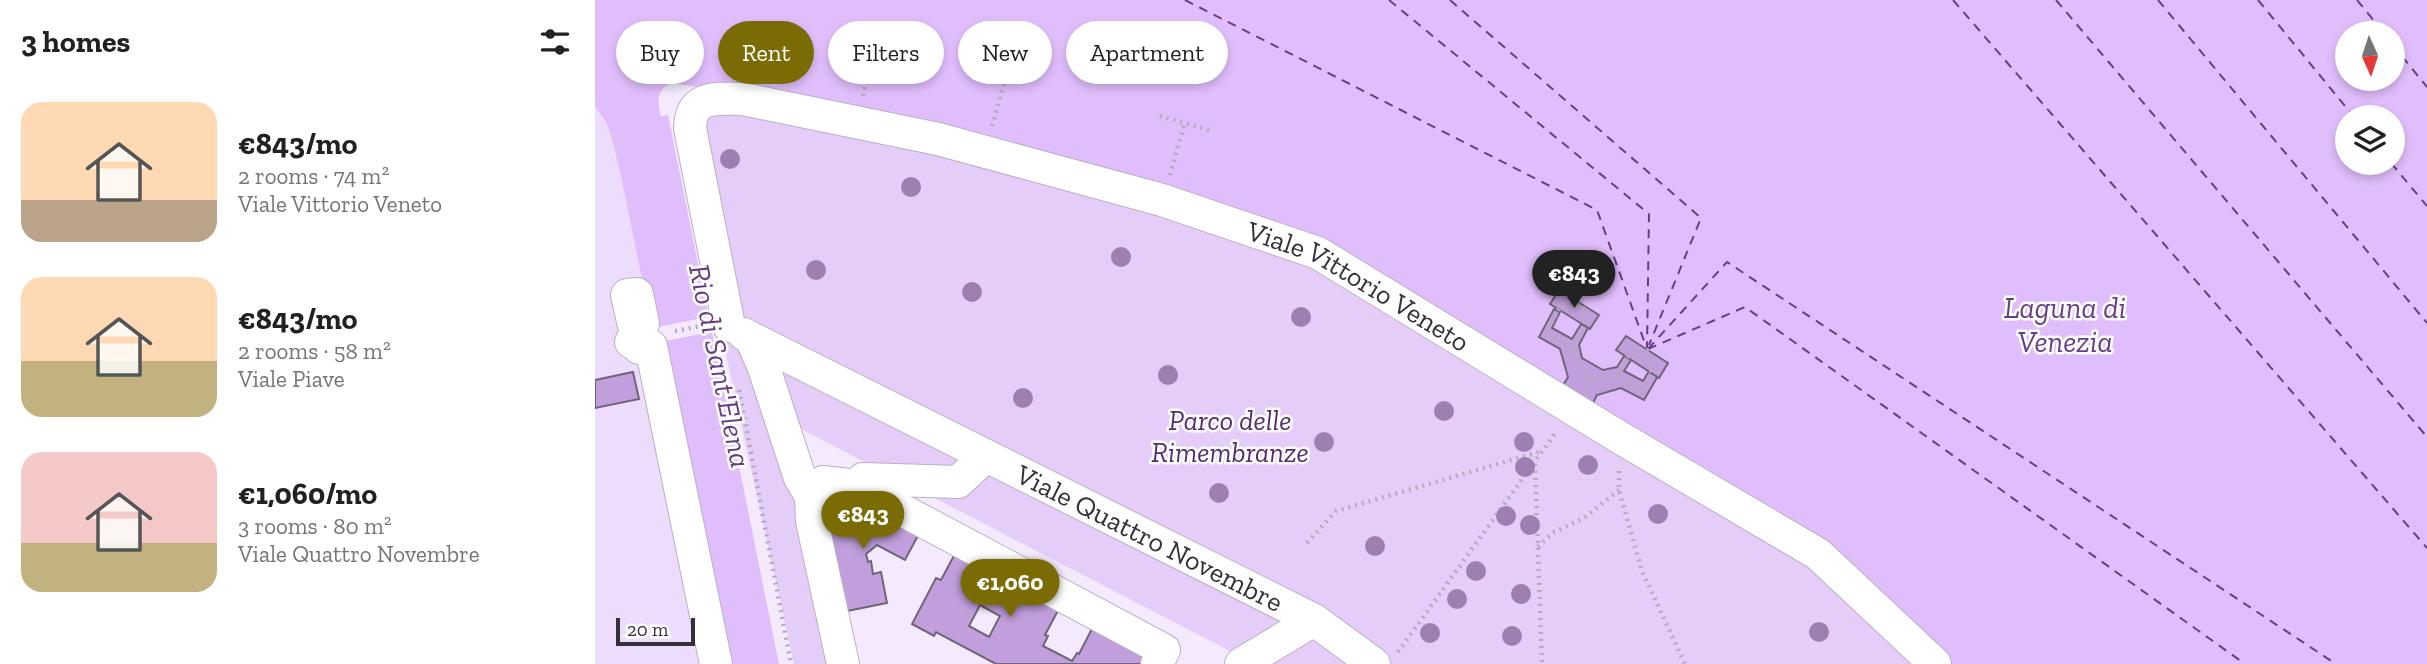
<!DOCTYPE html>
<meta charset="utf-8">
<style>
body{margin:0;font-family:"Zilla Slab",serif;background:#f6f6f6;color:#202124;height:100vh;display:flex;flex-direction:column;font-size:26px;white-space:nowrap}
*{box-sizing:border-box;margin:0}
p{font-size:23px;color:#757577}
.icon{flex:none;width:38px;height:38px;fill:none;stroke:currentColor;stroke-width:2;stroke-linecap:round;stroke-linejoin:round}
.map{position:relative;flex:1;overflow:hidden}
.drawer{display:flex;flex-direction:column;background:#fff;width:595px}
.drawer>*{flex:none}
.top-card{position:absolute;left:21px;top:21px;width:665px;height:63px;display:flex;gap:14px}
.needle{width:46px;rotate:177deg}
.fabs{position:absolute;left:1740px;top:21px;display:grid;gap:14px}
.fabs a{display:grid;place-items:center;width:70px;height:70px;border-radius:50%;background:#fff;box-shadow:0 4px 10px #0003;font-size:35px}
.scale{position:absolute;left:21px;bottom:18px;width:79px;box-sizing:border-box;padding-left:7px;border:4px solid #342f39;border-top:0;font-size:19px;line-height:24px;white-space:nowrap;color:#342f39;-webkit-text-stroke:5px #fff;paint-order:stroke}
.price{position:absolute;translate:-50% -60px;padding:0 16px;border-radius:24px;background:#7a6b05;color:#fff;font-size:23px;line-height:46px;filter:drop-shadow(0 2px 4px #0008)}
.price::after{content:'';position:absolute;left:50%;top:42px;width:21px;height:16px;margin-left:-10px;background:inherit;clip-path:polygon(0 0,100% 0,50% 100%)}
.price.current{background:#222;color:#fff}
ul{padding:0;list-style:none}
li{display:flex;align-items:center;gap:21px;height:175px;padding:0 21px}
li span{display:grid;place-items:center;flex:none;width:196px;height:140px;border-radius:21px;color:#555}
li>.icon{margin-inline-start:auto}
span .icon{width:84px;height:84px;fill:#fffc;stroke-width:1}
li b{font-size:30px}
h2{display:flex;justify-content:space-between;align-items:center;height:84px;padding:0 21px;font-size:30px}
.chip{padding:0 24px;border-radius:32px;background:#fff;box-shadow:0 4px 10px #0003;font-size:24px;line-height:63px}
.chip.current{background:#7a6b05;color:#fff}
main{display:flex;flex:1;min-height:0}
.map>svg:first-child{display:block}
.built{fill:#eddcfc}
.green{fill:#e4cdf8}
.water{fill:#e0befc;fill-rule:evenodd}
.pier{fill:#f4e9fd}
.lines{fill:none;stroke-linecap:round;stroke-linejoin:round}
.ferry{stroke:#693e87;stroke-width:2;stroke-dasharray:9 7;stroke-linecap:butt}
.building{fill:#c19fdc;stroke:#70647a;stroke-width:2;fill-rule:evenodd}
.street-casing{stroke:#bbafc6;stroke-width:34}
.path{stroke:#b4abbc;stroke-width:4.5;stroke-dasharray:2 5;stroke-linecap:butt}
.street{stroke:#fff;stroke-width:32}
.tree{fill:#9d80b1}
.labels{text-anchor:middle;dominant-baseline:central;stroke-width:5;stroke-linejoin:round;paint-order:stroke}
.street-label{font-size:28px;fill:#342f39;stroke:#fff}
.park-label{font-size:28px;font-style:italic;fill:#562a72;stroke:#fff}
.water-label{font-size:30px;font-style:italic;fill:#693e87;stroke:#fff}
</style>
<main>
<section class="drawer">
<h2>3 homes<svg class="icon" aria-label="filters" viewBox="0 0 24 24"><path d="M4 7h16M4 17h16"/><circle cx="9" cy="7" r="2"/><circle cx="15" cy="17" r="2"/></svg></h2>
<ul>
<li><span style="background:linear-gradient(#ffd9b3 70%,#b9a48a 0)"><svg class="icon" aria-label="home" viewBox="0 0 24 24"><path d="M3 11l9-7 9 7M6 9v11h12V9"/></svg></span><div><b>€843/mo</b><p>2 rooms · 74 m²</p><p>Viale Vittorio Veneto</p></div></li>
<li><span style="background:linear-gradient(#ffd9b3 60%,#c2b280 0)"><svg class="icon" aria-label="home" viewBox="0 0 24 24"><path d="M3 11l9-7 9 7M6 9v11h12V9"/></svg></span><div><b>€843/mo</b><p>2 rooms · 58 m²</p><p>Viale Piave</p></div></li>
<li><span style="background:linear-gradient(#f6c9c9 65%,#c2b280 0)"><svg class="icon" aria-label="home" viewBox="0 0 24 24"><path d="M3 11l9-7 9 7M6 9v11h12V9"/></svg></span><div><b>€1,060/mo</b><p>3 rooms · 80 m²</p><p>Viale Quattro Novembre</p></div></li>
</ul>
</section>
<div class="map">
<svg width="1832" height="664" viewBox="0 0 1832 664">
<rect width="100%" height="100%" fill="#f4e9fd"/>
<!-- built -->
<polygon class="built" points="0,107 5,112 16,137 25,171 125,664 0,664"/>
<!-- green -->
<polygon class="green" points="120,110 319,143 564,210 718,264 1214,565 1322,664 660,664 183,417 242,664 199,664 124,322 103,123"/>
<!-- water -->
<path class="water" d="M0 0H1832V664H1355L1227 544 730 243 345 128 78 83C61 88 62 101 66 116L73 115 184 664H125L25 171C19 150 16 123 0 107ZM1752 33H1797V79H1752ZM1752 117H1797V163H1752Z"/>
<!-- pier -->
<polygon class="pier" points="117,316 120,331 56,344 53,329"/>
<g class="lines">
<!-- ferry -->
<g class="ferry">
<polyline points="590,0 1002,210 1052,349"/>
<polyline points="794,0 1054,214 1052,348"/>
<polyline points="855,0 1106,218 1054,345"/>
<polyline points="1358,0 1832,548"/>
<polyline points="1461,0 1832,437"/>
<polyline points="1563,0 1832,323"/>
<polyline points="1663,0 1759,117"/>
<polyline points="1762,0 1789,33"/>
<polyline points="1797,44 1832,87"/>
<polyline points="1796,163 1832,206"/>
<polyline points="1053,349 1132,262 1741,664"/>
<polyline points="1053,349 1150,307 1650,664"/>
</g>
</g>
<!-- building -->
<g class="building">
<polygon points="964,290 1004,315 995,329 955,304"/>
<polygon points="959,309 965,312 957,328 977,339 986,324 993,328 984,345 987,358 1008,370 1022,367 1029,356 1036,360 1029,371 1048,381 1054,371 1063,376 1049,400 1026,388 1002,395 998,403 967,387 973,377 965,349 944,337"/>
<polygon points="1031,336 1073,363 1064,378 1021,350"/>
<polygon points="38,372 44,399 0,408 0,380"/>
<polygon points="247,497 327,528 310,560 282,545 271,554 273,562 276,561 278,574 286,572 292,603 242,613 231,511 239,501"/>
<path d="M363 548 467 603 450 635 453 636 448 646 477 661 482 653 484 654 501 621 543 640 554 664H401L341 632 339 636 317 624 341 578 346 580ZM385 605 405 616 394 637 374 626Z"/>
</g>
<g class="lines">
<defs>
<g id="street">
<path id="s1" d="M134 326 95 128C96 94 122 99 148 99L343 139 567 200 723 253 1024 437 1223 554 1340 664"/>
<polyline points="149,334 156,338 169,368 205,478 216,496 217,521 248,664"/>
<polyline points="47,338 42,339 32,295 42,294 48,324"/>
<path id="s2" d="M156 338 719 620 779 664"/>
<polyline points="36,342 42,339 44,348 56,346 121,664"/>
<polyline points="262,486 268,479 363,482 391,456"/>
<polyline points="216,496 228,482 262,486 569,650 562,664"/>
<polyline points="646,664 719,620"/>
</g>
</defs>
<!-- street casing -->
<use href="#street" class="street-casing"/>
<!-- path -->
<g class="path">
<polyline points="172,76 176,40"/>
<polyline points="268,96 279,41"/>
<polyline points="565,116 618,131"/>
<polyline points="397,126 410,80"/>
<polyline points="575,175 590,122"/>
<polyline points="80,331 106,326"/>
<polyline points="977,349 951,333 964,309 987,304 990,326 977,349 995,380"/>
<polyline points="991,387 995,380 1022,375 1032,357 1052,350 1057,374 1048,390 1022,375"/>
<polyline points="144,390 196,664"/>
<polyline points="940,464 947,664"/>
<polyline points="1024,471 1024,490 1047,571 1090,664"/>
<polyline points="712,543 741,511 947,451"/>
<polyline points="943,547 957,533 989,518 1024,490"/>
<polyline points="803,652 961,432"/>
</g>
<!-- street -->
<use href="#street" class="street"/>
</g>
<!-- trees -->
<g class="tree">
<circle cx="135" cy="159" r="10"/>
<circle cx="316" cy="187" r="10"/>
<circle cx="526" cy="257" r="10"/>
<circle cx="221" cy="270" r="10"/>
<circle cx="377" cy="292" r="10"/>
<circle cx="706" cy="317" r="10"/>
<circle cx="573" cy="375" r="10"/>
<circle cx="428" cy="398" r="10"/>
<circle cx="849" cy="411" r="10"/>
<circle cx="729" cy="442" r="10"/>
<circle cx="929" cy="442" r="10"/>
<circle cx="993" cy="465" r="10"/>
<circle cx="930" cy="467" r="10"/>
<circle cx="624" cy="493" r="10"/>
<circle cx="1063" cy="514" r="10"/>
<circle cx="911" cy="516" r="10"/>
<circle cx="935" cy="525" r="10"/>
<circle cx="780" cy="546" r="10"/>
<circle cx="881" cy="571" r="10"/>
<circle cx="926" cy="594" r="10"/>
<circle cx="862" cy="599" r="10"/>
<circle cx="1224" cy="632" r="10"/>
<circle cx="835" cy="633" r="10"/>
<circle cx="917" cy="636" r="10"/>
</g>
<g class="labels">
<!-- street labels -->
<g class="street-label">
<text stroke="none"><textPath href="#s1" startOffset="919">Viale Vittorio Veneto</textPath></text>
<text stroke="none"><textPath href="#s2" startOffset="446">Viale Quattro Novembre</textPath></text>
</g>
<!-- park labels -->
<g class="park-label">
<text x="635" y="420">Parco delle<tspan x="635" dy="32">Rimembranze</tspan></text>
</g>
<!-- water labels -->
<g class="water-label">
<text x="1470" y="308">Laguna di<tspan x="1470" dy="34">Venezia</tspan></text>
<text transform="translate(125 366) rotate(78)">Rio di Sant'Elena</text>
</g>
</g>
</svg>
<div class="fabs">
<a><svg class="needle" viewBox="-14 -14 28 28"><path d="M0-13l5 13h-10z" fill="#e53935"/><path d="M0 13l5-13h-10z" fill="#757577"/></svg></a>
<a><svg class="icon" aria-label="layers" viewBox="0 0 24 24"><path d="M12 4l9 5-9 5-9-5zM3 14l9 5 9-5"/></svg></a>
</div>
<div class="scale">20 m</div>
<b class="price current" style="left:979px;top:310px">€843</b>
<b class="price" style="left:268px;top:551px">€843</b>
<b class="price" style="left:415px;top:619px">€1,060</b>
<div class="top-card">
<a class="chip">Buy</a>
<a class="chip current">Rent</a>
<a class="chip">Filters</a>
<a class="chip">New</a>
<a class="chip">Apartment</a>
</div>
</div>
</main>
